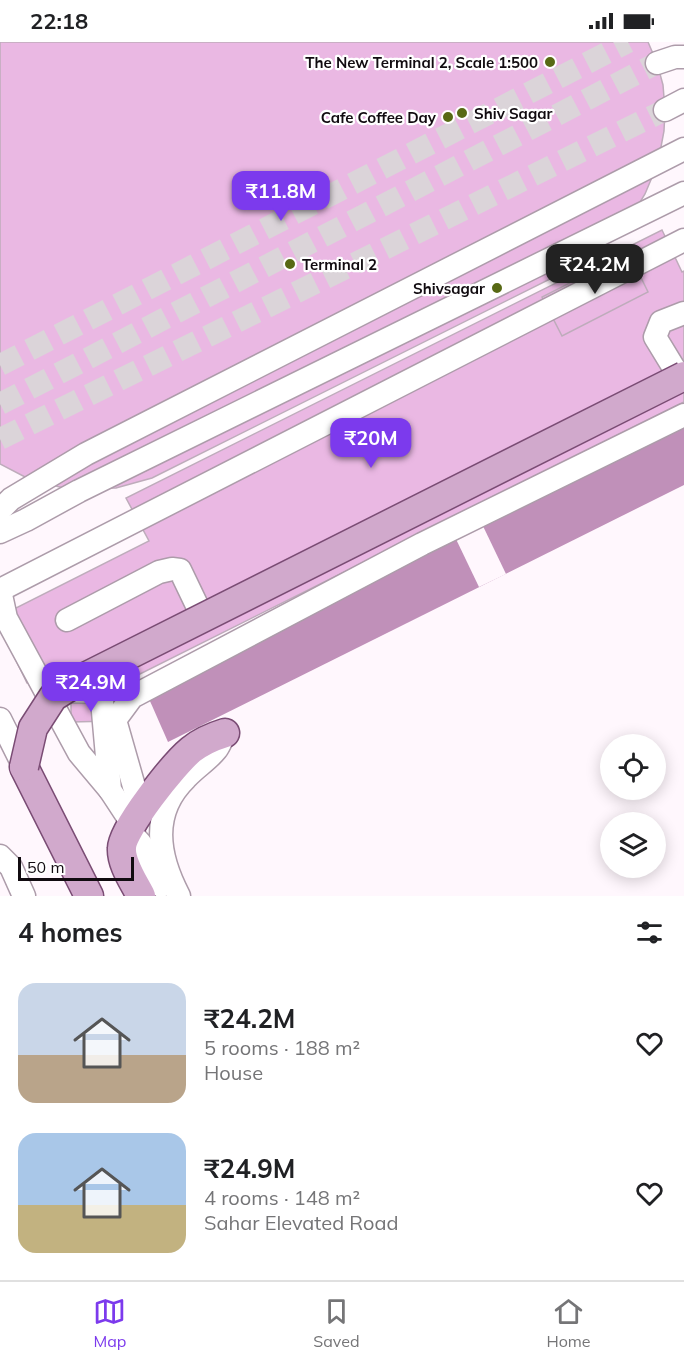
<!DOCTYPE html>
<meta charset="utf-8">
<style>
body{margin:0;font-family:Mulish,sans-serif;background:#f2f2f2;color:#202124;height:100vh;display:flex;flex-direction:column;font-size:22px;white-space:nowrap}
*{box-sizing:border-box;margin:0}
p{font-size:20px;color:#757577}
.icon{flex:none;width:33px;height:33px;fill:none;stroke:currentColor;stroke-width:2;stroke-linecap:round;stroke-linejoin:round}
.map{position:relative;height:854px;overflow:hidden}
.sheet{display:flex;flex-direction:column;background:#fff;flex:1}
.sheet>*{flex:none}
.buttons{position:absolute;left:600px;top:692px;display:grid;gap:12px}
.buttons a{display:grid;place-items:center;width:66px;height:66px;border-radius:50%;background:#fff;box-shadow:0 3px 15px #0003;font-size:30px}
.scale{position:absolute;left:18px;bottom:15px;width:116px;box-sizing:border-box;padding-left:6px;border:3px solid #110b10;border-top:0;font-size:16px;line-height:21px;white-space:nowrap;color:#110b10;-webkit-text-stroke:4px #fff;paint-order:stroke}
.price{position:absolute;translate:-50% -51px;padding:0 14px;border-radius:12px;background:#7c3aed;color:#fff;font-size:20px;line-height:39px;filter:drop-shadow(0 2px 3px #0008)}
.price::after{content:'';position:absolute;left:50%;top:36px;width:18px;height:14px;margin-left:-9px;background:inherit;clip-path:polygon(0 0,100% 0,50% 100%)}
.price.on{background:#222;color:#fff}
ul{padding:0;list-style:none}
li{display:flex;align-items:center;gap:18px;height:150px;padding:0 18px}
li span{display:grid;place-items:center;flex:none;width:168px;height:120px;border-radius:18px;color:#555}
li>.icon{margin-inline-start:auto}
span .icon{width:72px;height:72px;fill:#fffc;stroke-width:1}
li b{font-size:26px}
h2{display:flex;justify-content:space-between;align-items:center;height:72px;padding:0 18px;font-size:26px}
.status{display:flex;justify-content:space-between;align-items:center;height:42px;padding:0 30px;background:#fff;direction:ltr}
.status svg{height:16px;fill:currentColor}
.tabs{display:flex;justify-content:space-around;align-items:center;height:84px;border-top:2px solid #e0e0e0;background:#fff;font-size:16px;color:#757577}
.tabs a{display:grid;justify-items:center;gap:3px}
.tabs .on{color:#7c3aed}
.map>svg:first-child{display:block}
.water{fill:#c090b9}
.pier{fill:#fff7fd}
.building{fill:#eab8e3;stroke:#beacbb;stroke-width:1.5}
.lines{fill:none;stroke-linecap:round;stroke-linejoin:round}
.minor-tunnel{stroke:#dbd4d9;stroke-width:22;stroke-dasharray:22 11;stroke-linecap:butt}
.minor-casing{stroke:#ad9caa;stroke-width:25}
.major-casing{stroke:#7a4c74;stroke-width:31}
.minor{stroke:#fff;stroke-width:22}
.major{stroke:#d1a9cc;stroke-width:28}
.major-bridge-casing{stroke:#7a4c74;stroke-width:31;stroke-linecap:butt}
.major-bridge{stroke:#d1a9cc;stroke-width:28}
.poi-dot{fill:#576914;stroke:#fff;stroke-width:2}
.labels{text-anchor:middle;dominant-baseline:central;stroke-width:4.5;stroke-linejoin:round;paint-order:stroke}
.poi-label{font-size:15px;font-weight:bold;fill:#110b10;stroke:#fff;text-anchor:end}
</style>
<div class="status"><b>22:18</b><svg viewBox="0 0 49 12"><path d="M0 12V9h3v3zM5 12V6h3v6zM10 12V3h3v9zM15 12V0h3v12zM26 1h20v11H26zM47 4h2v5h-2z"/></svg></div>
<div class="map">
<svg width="684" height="854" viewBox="0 0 684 854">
<rect width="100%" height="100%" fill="#fff7fd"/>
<!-- water -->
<polygon class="water" points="684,381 684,443 168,700 146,650"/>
<!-- pier -->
<polygon class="pier" points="482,482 506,532 479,545 455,495"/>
<!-- building -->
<g class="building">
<polygon points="0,0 648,0 657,21 663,43 665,68 664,89 658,121 645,152 631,175 601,207 574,225 152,436 116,446 67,447 27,436 0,422"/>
<polygon points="662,188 682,230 684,229 684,360 136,634 27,641 0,585 0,574 149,499 126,456"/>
<polygon points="629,211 648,250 562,294 542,255"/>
<polygon points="71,661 111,662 112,679 71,680"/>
</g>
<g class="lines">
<!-- minor-tunnel -->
<g class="minor-tunnel">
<polyline points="0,323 628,0"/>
<polyline points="0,362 657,21"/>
<polyline points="0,397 665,68"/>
</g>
<defs>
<g id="minor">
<polyline points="657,21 675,15 684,15"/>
<polyline points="665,68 684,58"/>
<polyline points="680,336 655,295 661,280 684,271"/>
<polyline points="0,468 11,457 86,412 684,107"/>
<polyline points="0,490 26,478 79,449 684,151"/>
<polyline points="0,548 684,198"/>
<polyline points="0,548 6,576 79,711 110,748"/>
<polyline points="67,578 159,530 172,527 180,528 203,576"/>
<polyline points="100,636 110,748 133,783"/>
<polyline points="0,677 24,725"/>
<polyline points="141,769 115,678 132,655 422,502 684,373"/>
<path d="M127 790C146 799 152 826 161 844"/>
<polyline points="0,814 11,825 24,854"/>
<path d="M179 854C158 814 150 771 186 736 195 726 208 718 216 708 220 703 222 696 225 691"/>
</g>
<g id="major">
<polyline points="24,725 89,854"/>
<path d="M141 854C134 840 121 822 122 806 122 787 175 721 191 708 202 699 212 695 225 691"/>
</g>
</defs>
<!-- minor casing -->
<use href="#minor" class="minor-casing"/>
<!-- major casing -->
<use href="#major" class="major-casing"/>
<!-- minor -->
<use href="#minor" class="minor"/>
<!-- major -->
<use href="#major" class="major"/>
<defs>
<polyline id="major-bridge" points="24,725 33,686 53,655 85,635 684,334"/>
</defs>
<!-- major-bridge casing -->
<use href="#major-bridge" class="major-bridge-casing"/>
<!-- major-bridge -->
<use href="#major-bridge" class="major-bridge"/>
</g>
<!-- markers -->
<g class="poi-dot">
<circle cx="550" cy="20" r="6"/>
<circle cx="462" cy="71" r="6"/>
<circle cx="448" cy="75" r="6"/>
<circle cx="290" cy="222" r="6"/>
<circle cx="497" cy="246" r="6"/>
</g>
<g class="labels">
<!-- poi labels -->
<g class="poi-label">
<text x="538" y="20">The New Terminal 2, Scale 1:500</text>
<text x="474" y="71" text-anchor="start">Shiv Sagar</text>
<text x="436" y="75">Cafe Coffee Day</text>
<text x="302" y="222" text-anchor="start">Terminal 2</text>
<text x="485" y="246">Shivsagar</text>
</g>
</g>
</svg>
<div class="buttons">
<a><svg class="icon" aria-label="locate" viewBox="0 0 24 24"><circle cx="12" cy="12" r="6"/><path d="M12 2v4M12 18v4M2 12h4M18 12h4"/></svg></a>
<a><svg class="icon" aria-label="layers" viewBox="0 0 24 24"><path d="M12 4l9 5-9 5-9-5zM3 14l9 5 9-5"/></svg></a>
</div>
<div class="scale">50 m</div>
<b class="price" style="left:281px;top:180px">₹11.8M</b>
<b class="price on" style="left:595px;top:253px">₹24.2M</b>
<b class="price" style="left:371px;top:427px">₹20M</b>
<b class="price" style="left:91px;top:671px">₹24.9M</b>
</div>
<section class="sheet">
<h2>4 homes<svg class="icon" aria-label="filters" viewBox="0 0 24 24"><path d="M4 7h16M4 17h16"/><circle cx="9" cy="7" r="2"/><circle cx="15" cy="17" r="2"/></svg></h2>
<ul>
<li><span style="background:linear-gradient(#c9d6e8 60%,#b9a48a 0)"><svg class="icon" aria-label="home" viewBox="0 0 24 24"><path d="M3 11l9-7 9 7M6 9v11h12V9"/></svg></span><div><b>₹24.2M</b><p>5 rooms · 188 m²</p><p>House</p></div><svg class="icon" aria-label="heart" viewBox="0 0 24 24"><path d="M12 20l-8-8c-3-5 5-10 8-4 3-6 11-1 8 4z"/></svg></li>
<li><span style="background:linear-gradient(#a9c7e8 60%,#c2b280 0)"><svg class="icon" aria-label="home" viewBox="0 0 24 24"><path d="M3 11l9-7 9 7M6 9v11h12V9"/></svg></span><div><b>₹24.9M</b><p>4 rooms · 148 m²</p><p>Sahar Elevated Road</p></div><svg class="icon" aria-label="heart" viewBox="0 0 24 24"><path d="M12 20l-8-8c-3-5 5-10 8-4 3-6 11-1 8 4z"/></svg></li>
</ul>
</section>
<nav class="tabs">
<a class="on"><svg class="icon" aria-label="map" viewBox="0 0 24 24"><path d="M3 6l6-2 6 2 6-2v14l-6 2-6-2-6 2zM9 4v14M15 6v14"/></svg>Map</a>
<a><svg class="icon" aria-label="saved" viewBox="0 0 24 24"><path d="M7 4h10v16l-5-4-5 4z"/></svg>Saved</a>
<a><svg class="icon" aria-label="home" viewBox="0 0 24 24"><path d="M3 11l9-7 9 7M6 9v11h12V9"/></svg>Home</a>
</nav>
